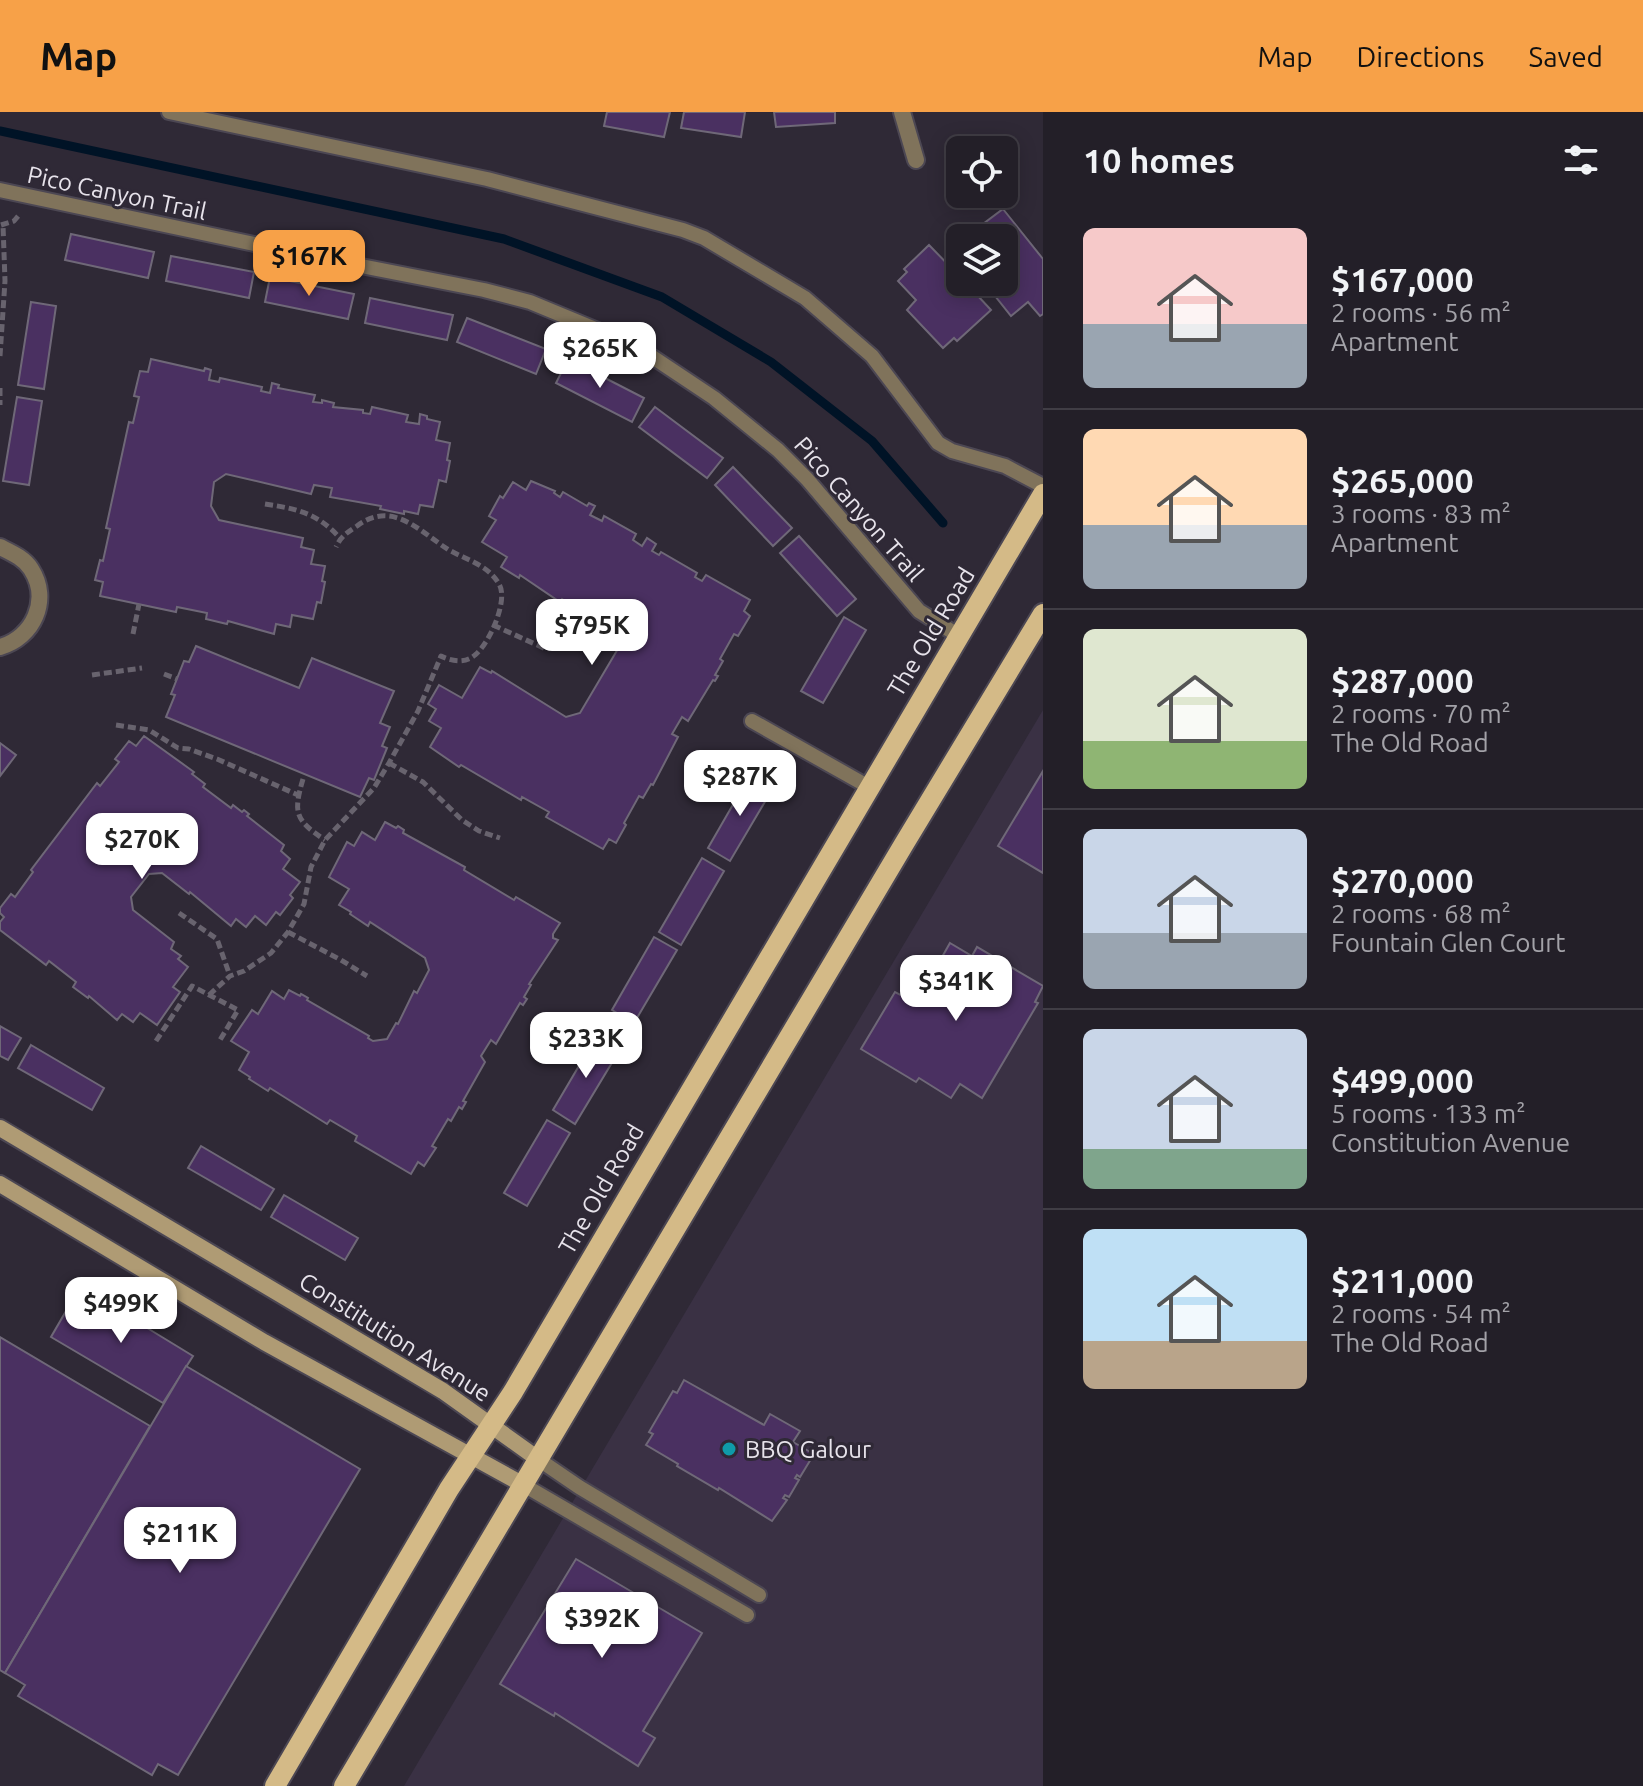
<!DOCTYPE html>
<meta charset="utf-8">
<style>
body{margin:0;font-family:Ubuntu,sans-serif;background:#2b2730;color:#f1f3f6;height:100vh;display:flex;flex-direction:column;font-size:30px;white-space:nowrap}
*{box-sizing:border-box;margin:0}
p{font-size:26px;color:#a3a2a8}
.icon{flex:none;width:44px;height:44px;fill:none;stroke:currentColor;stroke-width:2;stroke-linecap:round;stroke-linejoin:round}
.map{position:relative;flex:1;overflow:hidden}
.sheet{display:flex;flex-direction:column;background:#231f28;width:600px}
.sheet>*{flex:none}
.tools{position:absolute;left:946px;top:24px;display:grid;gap:16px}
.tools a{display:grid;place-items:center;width:72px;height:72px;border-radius:12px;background:#231f28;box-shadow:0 4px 20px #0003,0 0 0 2px #403d45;font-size:40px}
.price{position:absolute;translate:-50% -68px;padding:0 18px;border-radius:16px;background:#fff;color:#222;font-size:26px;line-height:52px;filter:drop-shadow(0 2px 4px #0008)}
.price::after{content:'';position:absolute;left:50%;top:48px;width:24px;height:18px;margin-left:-12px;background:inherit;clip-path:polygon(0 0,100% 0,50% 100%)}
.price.selected{background:#f7a148;color:#111}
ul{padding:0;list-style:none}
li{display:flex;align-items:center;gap:24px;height:200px;padding:0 40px}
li+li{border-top:2px solid #403d45}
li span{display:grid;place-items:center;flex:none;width:224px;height:160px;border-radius:12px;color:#555}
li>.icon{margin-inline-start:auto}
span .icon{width:96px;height:96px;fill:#fffc;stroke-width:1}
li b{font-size:34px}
h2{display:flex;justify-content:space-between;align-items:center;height:96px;padding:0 40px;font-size:34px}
header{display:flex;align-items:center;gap:48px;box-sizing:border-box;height:112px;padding:0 40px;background:#f7a148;color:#111}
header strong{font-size:38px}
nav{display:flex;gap:44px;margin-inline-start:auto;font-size:28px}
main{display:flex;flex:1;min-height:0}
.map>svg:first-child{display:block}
.built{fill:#3a3144}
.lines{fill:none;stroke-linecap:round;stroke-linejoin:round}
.stream{stroke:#001326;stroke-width:9}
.building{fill:#4a3061;stroke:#6f6878;stroke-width:2}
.lane-casing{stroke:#4c4753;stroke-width:18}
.street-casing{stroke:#4c4753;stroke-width:20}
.secondary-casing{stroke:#4c4753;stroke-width:20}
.primary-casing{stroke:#4c4753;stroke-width:24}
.path{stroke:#68636e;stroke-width:5;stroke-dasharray:8 4;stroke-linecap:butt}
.lane{stroke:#80735b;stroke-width:14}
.street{stroke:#80735b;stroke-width:16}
.secondary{stroke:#af9b74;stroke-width:16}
.primary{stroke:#d4ba87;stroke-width:20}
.culture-dot{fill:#0f9aa8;stroke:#2f2936;stroke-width:3}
.labels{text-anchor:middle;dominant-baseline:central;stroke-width:6;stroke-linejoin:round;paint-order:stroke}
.street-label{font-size:24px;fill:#e7e3eb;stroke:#2f2936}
.poi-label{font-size:24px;fill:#e7e3eb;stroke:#2f2936;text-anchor:start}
</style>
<header>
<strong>Map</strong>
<nav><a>Map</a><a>Directions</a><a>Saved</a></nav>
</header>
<main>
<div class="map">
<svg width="1043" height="1674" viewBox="0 0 1043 1674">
<rect width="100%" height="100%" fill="#2f2936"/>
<!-- built -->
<polygon class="built" points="1043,598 1043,1674 404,1674"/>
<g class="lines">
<!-- stream -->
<polyline class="stream" points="0,19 504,127 662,185 771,250 872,329 943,411"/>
</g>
<!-- building -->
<g class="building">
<polygon points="607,0 670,0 664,25 604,14"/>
<polygon points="684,0 745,0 741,25 681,16"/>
<polygon points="774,0 835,0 835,11 776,15"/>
<polygon points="1003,97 1043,147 1043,202 1040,204 1028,190 1011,204 984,170 1004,170 1004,126 981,126 975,118"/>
<polygon points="71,122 154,140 148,166 65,148"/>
<polygon points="929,133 960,165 960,170 965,170 991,198 957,229 954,226 943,236 907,198 916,188 898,169 907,160 904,157"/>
<polygon points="171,144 254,160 249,186 166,169"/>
<polygon points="270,165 354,182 348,207 265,190"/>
<polygon points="370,186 453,203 447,228 365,211"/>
<polygon points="31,190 56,194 44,277 18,273"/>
<polygon points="467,206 546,237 536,262 457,230"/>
<polygon points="151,247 204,259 205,256 211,258 209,268 219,270 220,266 262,275 261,279 270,281 272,271 279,273 278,276 315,283 313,290 322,291 322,288 334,291 333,295 363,298 363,301 370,302 372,295 408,303 406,310 419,312 420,302 427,304 427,307 440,310 436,328 450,331 447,348 450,349 446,370 439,368 433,395 420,393 418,402 404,399 404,402 380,397 381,394 330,385 332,376 314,373 311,382 226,362 214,370 211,394 219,408 303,426 301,435 314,438 311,452 325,454 322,469 325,470 321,491 317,490 313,507 292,503 290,515 276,512 274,522 228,509 227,512 206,507 207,501 177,495 176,500 100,484 103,470 95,468 100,448 103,449 110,417 106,416 129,310 133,311 139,285 134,284 140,259 148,260"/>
<polygon points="568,247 644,286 632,310 556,271"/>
<polygon points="17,285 42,289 29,373 3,369"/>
<polygon points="655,295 723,346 707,366 639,315"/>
<polygon points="733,355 792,416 773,434 715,373"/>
<polygon points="531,369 555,379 554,381 560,385 563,380 587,394 589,391 595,394 590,403 602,409 604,404 636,422 633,428 642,434 647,426 656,432 652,439 659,443 661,440 697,461 695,465 702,469 706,463 750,488 744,499 750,504 738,524 734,522 720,547 723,549 715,563 718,564 715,569 713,568 688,609 682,605 672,622 678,625 653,673 651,672 643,686 639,684 624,711 626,713 616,731 609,727 603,737 546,705 549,700 522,685 521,688 461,653 459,655 430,635 441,616 429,609 436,597 428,592 439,573 462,586 480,555 491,561 492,559 566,605 580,601 619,535 616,521 562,487 560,490 520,463 519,466 501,455 507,445 482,430 496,408 489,404 500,384 503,386 513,370 526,378"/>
<polygon points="799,424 856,487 837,504 780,441"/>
<polygon points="844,505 866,518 823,591 801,579"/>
<polygon points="196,534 299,576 312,546 394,579 380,611 390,615 382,634 387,636 374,668 369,666 360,685 166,605 175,583 171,582 184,549 189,550"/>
<polygon points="144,624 194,660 192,662 205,672 203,675 231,696 233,693 242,700 244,698 249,702 247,704 284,733 281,739 290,747 283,757 300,770 290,783 293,786 280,803 276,800 266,813 255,804 246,815 236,807 231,814 190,780 189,782 162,761 149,762 131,785 133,798 174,830 171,837 181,844 178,847 188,855 173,875 180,880 157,913 140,901 133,910 122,902 117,908 89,884 88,886 73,875 76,870 49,849 46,853 0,818 0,810 4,805 0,801 0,796 11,782 15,785 33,760 31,758 97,671 100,674 119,650 115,647 129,629 136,634"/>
<polygon points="0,631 16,643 0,664"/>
<polygon points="1043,659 1043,761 998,734"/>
<polygon points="750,663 773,676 730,749 708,736"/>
<polygon points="385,710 396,716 398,714 404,718 403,721 465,755 464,758 514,788 516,785 560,811 553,822 553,826 558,828 529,872 531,873 524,885 527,887 523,893 520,891 496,932 491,928 481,944 485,950 463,989 466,990 462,997 459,995 451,1009 448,1007 432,1034 436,1036 424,1054 418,1050 411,1062 355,1029 357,1024 330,1008 327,1012 270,976 268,979 249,967 250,965 239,958 249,940 231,929 252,898 258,902 272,879 284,887 289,878 300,884 301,882 308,886 307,888 369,924 368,926 373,929 387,927 396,911 398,912 414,879 417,881 429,858 425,846 370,810 368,814 350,802 351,800 339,793 349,777 329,765 347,730 354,734 362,720 375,728"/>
<polygon points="702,746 724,759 681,833 659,820"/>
<polygon points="654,825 677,838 634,911 612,898"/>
<polygon points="950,831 972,844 977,835 1043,874 1035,890 1038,891 982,986 960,972 951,986 919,966 916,970 861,937 895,880 916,891"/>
<polygon points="0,914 21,926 8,948 0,944"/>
<polygon points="596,925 619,939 575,1012 553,998"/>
<polygon points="31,933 104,976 92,998 18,956"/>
<polygon points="547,1008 570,1021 527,1094 504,1081"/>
<polygon points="201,1034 274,1077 261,1098 188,1056"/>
<polygon points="284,1083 358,1126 345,1148 271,1105"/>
<polygon points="80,1175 193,1244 163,1291 51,1225"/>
<polygon points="0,1225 150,1314 5,1561 0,1558"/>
<polygon points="186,1254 360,1357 178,1663 158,1652 152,1663 18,1584 25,1573 5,1561"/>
<polygon points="684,1268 764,1313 770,1302 800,1319 793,1330 812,1341 809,1346 811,1347 800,1365 797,1363 795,1366 799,1368 789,1385 785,1383 783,1386 787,1388 772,1409 719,1376 718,1378 677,1354 678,1352 646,1333 653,1322 649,1320 673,1279 677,1281"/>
<polygon points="576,1447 702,1521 643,1619 655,1626 638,1654 555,1601 554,1604 500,1572"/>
</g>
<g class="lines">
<defs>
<g id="lane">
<polyline points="169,0 487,67 683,118 704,126 805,186 872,244 938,331 952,339 1005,354 1043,374"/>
<polyline points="0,78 325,147 484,178 530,190 617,226 651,244 714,286 778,338 807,367 919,499 959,524"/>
<polyline points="752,609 869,675"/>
<polyline points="538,1347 579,1375 759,1483"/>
<polyline points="522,1372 747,1503"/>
</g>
<g id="street">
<polyline points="902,0 916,48"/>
<path d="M0 435C12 441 24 446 31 457 51 488 33 526 0 535"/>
</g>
<g id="secondary">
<polyline points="0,1016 443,1279 538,1347"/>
<polyline points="0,1072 264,1230 522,1372"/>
</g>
<g id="primary">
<polyline points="275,1674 449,1377 513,1280 1043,382"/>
<polyline points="344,1674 904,732 1043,502"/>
</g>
</defs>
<!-- lane casing -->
<use href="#lane" class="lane-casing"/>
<!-- street casing -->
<use href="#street" class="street-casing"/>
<!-- secondary casing -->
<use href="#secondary" class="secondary-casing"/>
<!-- primary casing -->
<use href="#primary" class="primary-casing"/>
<!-- path -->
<g class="path">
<polyline points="1,113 14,109 19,103"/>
<polyline points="0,244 5,169 3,113"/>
<polyline points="0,276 0,293"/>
<path d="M265 392C298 397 317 401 340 426"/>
<polyline points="493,513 546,537"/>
<polyline points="133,522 139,492"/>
<polyline points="164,562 177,567"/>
<polyline points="92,563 142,556"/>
<polyline points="116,613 149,618 178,636 189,637 217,647 298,683"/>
<polyline points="389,651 423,670 462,708 479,719 500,726"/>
<path d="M303 667C293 701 295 708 325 728"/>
<polyline points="179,801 217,827 230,864"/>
<polyline points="288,820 341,848 367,864"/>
<path d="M209 883 230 864 244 859 271 841 288 820 304 792 311 755 325 728 374 676 389 651 418 599 441 544C451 549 465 552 475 543 489 532 509 488 499 472 488 453 467 448 449 438 420 420 393 387 357 414 348 420 341 424 336 435"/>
<polyline points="156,929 192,874 238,898 220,928"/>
</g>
<!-- lane -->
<use href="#lane" class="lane"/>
<!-- street -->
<use href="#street" class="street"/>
<!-- secondary -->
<use href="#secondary" class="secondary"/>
<!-- primary -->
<use href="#primary" class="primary"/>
</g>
<!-- markers -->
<circle class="culture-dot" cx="729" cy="1337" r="8"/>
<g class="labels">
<!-- street labels -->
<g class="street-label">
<text transform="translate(117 81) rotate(12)">Pico Canyon Trail</text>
<text transform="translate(859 397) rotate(49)">Pico Canyon Trail</text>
<text transform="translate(931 520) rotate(-59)">The Old Road</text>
<text transform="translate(601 1077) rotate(-60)">The Old Road</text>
<text transform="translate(395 1225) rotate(32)">Constitution Avenue</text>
</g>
<!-- poi labels -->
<g class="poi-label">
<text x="745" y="1337">BBQ Galour</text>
</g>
</g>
</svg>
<div class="tools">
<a><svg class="icon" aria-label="locate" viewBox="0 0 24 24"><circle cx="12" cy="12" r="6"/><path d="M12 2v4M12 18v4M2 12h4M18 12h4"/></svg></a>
<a><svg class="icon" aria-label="layers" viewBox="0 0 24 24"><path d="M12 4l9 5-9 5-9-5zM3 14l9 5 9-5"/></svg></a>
</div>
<b class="price selected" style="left:309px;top:186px">$167K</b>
<b class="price" style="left:600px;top:278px">$265K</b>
<b class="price" style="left:592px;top:555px">$795K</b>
<b class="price" style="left:740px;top:706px">$287K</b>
<b class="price" style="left:142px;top:769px">$270K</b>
<b class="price" style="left:956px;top:911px">$341K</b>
<b class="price" style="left:586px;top:968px">$233K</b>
<b class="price" style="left:121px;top:1233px">$499K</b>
<b class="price" style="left:180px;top:1463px">$211K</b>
<b class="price" style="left:602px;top:1548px">$392K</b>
</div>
<section class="sheet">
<h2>10 homes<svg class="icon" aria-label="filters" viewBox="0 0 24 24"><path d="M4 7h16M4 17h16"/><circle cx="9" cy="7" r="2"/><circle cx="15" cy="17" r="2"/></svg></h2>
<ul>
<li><span style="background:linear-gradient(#f6c9c9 60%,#9aa5b1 0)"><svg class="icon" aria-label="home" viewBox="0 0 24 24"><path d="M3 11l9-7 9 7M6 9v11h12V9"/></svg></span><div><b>$167,000</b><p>2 rooms · 56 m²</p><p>Apartment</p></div></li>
<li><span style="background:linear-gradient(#ffd9b3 60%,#9aa5b1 0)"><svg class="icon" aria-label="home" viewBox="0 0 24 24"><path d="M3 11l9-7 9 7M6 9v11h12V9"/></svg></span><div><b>$265,000</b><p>3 rooms · 83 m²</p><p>Apartment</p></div></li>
<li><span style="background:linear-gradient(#dfe7d0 70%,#8fb573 0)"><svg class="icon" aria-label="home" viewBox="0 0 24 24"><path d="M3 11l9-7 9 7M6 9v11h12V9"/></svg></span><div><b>$287,000</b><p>2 rooms · 70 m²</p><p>The Old Road</p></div></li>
<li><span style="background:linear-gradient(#c9d6e8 65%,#9aa5b1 0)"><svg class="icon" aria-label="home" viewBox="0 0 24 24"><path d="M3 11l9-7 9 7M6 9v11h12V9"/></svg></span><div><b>$270,000</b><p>2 rooms · 68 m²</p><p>Fountain Glen Court</p></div></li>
<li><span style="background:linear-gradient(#c9d6e8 75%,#7fa58c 0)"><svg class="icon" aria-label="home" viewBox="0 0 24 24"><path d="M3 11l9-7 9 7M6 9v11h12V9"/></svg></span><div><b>$499,000</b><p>5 rooms · 133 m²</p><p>Constitution Avenue</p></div></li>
<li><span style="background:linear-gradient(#bfe0f5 70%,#b9a48a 0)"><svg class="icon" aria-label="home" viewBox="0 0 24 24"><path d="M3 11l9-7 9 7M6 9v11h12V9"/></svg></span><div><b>$211,000</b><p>2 rooms · 54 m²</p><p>The Old Road</p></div></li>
</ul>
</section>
</main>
